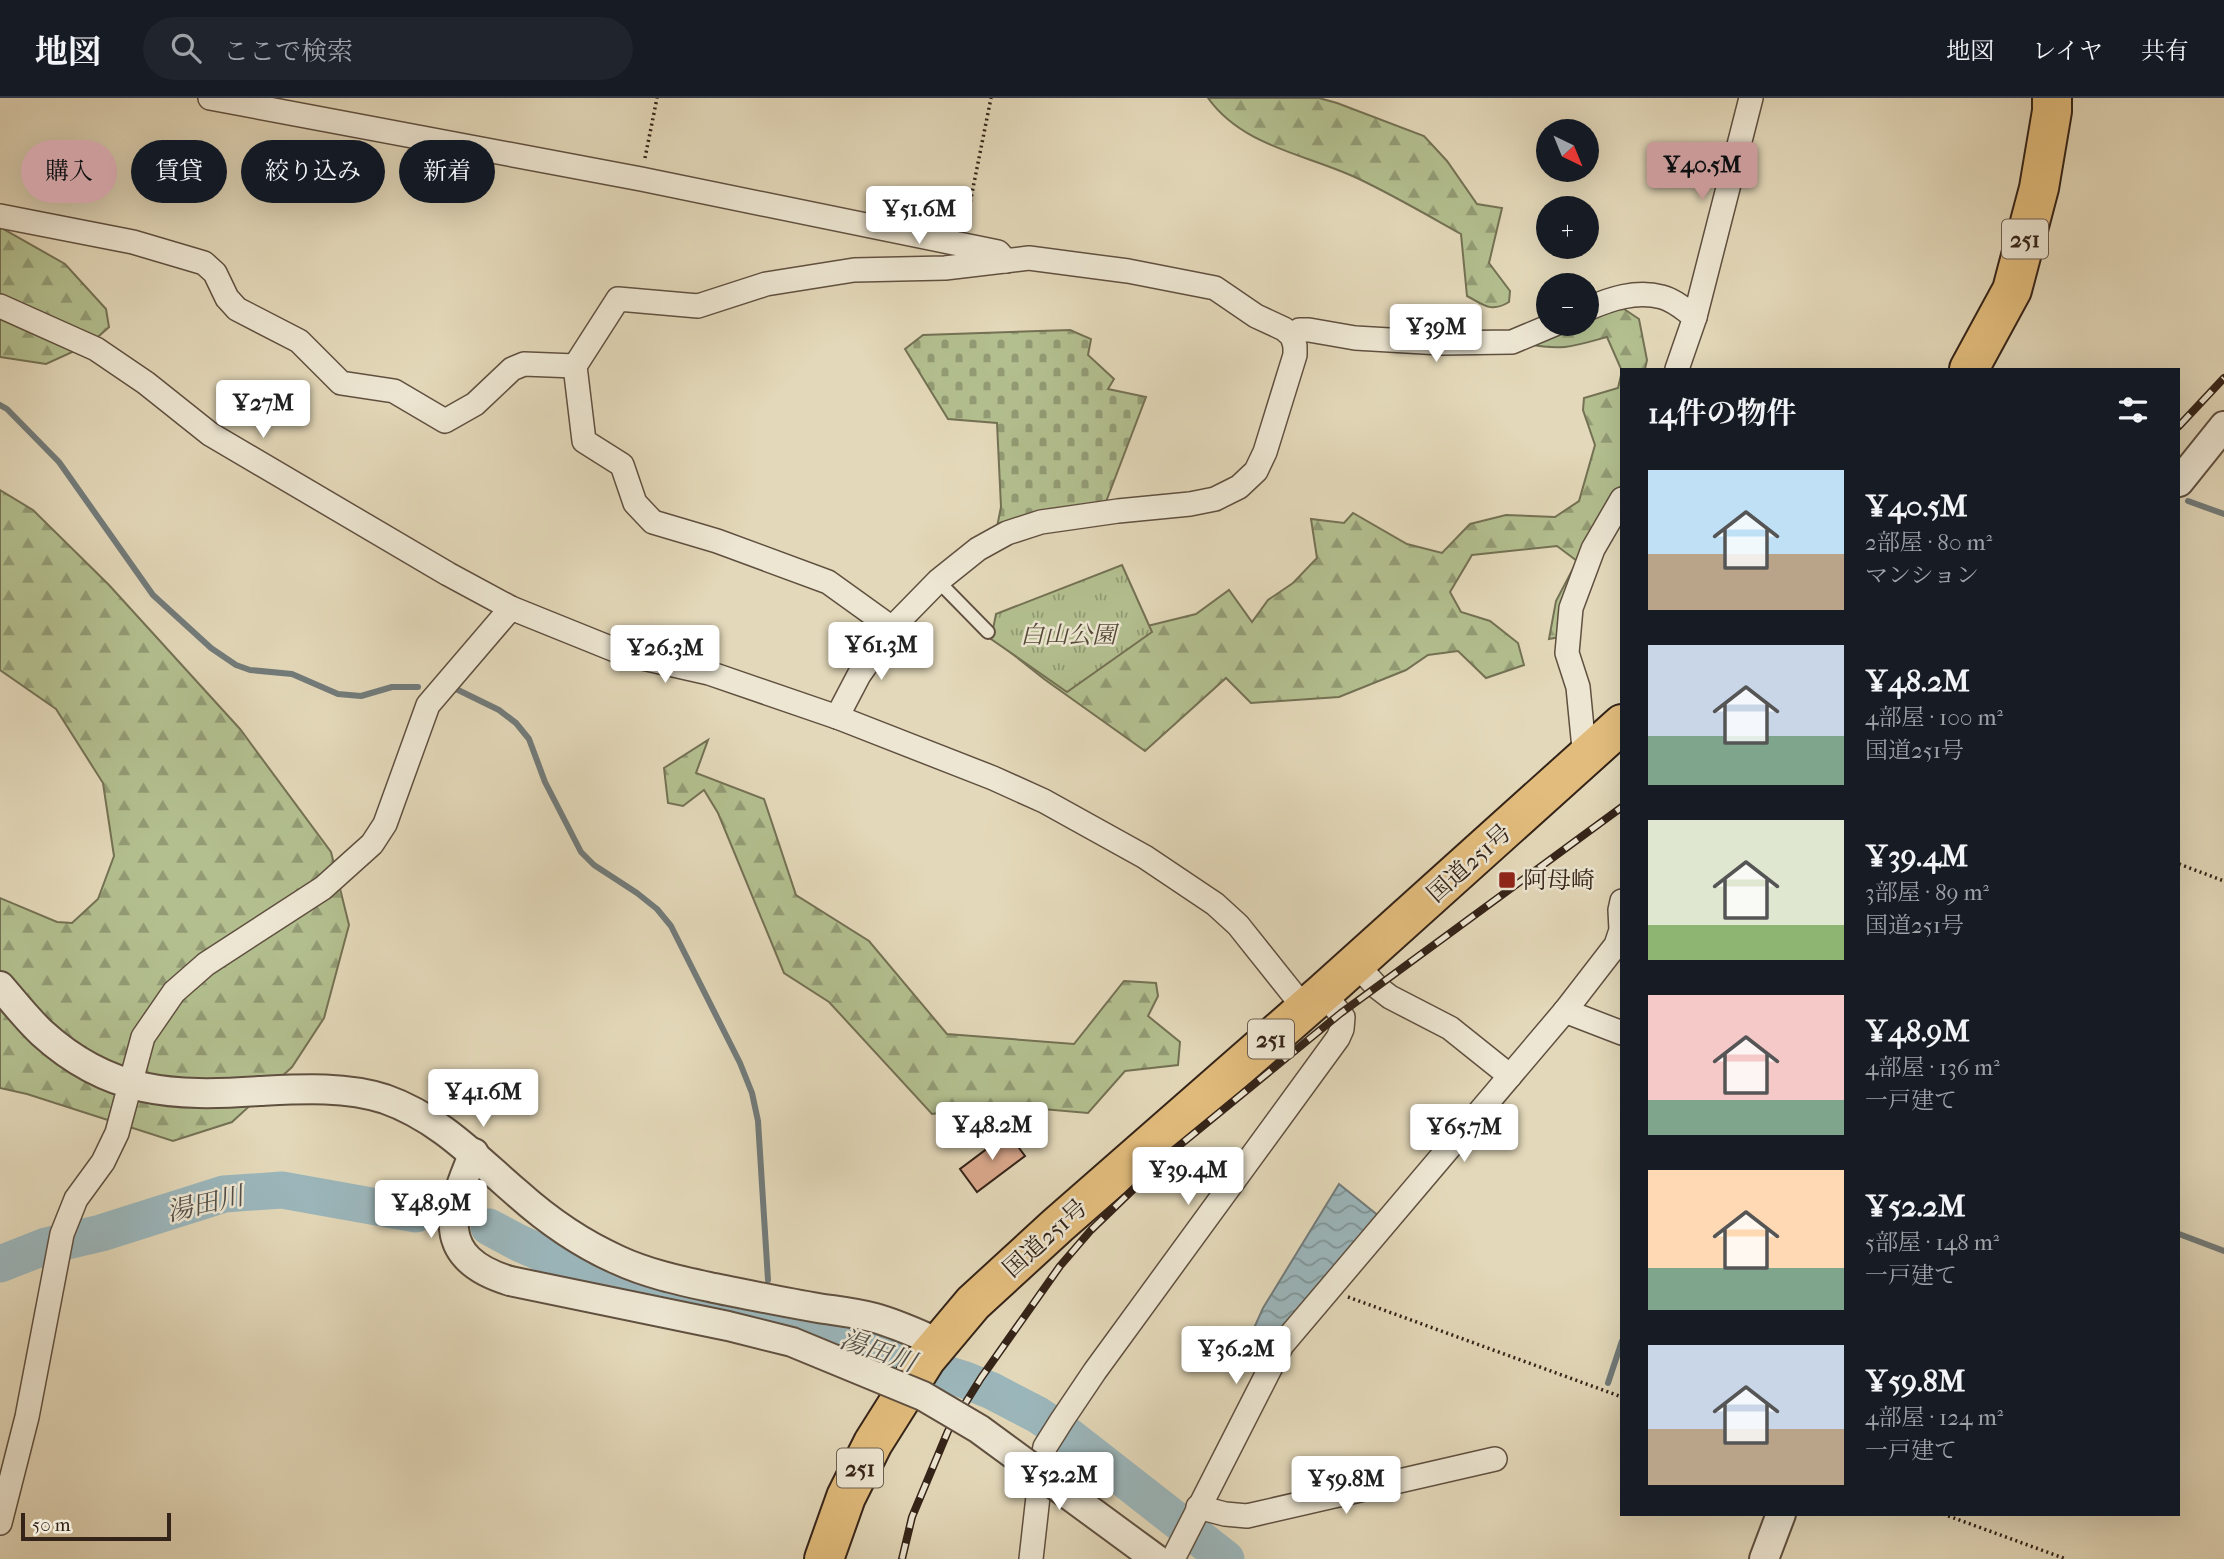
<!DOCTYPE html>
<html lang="ja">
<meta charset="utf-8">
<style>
body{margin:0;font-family:"IM FELL French Canon","Noto Serif JP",serif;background:#20242c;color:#f1f3f6;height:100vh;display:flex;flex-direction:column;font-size:26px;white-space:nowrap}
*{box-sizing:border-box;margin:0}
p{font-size:23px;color:#9ea1a6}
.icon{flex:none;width:38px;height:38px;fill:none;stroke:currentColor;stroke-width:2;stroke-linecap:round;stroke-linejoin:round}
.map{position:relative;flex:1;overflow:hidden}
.drawer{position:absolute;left:1620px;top:270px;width:560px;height:1148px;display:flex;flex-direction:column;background:#171b24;border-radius:0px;box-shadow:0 7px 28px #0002}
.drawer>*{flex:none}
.banner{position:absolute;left:21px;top:42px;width:665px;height:63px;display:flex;gap:14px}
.needle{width:46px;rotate:137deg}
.controls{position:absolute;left:1536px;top:21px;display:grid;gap:14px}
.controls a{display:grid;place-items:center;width:63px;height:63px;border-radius:50%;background:#171b24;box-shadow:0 7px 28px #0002;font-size:35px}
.scale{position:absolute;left:21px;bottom:18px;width:150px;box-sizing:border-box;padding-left:7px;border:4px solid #342318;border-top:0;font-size:19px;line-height:24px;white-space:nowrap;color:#342318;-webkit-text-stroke:5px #ede6d2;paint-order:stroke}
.price{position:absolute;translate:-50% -60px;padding:0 16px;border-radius:7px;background:#fff;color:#222;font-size:23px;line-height:46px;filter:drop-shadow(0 2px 4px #0008)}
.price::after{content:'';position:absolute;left:50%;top:42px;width:21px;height:16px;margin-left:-10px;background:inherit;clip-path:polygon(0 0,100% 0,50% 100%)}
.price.on{background:#c59692;color:#111}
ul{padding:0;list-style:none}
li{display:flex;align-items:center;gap:21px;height:175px;padding:0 28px}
li span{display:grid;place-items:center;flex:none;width:196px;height:140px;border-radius:0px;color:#555}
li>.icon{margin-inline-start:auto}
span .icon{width:84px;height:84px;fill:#fffc;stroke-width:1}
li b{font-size:30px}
h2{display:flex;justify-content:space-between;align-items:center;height:84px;padding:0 28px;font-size:30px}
.chip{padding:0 24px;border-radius:32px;background:#171b24;box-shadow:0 7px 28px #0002;font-size:24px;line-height:63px}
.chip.on{background:#c59692;color:#111}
header{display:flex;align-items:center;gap:42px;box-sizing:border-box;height:98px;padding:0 35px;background:#171b24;border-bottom:2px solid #363941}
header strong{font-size:33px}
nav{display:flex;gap:38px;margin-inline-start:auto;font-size:24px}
.search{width:490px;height:63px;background:#20242c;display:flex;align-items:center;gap:18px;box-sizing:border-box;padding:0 24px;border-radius:38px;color:#9ea1a6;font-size:26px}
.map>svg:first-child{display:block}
.forest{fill:url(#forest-firs);stroke:#747154;stroke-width:2}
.cemetery{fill:url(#cemetery-stones);stroke:#747154;stroke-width:2}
.park{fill:url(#park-tufts);stroke:#747154;stroke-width:2}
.water{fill:url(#water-waves);stroke:#727b7a;stroke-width:2}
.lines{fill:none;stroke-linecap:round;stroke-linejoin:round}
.stream{stroke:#727b7a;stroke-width:6}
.river{stroke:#9bb6bb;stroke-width:37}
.building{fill:#daa88c;stroke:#342318;stroke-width:2}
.service-casing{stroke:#605040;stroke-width:16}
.minor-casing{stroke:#605040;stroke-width:26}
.tertiary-casing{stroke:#605040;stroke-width:32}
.trunk-casing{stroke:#342318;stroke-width:42}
.path{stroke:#342318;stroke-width:3.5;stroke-dasharray:2 3.5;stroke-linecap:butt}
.service{stroke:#ede6d2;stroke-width:12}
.minor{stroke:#ede6d2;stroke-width:23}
.tertiary{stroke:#ede6d2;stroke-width:28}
.trunk{stroke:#e2bc7c;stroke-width:38}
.rail-casing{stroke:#342318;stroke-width:8}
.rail{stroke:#ede6d2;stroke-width:5;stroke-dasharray:16;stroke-linecap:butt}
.tertiary-bridge-casing{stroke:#605040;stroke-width:32;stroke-linecap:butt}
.tertiary-bridge{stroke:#ede6d2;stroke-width:28}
.poi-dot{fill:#8f2418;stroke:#ede6d2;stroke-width:2.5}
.labels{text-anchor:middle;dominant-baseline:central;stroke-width:5;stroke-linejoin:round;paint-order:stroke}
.shield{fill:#ede6d2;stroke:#6c5e50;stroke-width:2}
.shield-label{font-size:23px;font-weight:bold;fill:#342318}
.park-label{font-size:24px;font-style:italic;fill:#544a36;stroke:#ede6d2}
.street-label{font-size:24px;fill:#342318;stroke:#ede6d2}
.poi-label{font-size:24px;fill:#342318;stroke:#ede6d2;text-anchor:start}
.water-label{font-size:26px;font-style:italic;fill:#534f49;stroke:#ede6d2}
</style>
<header>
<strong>地図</strong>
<div class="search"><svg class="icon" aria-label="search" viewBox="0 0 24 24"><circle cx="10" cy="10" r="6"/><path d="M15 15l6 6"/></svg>ここで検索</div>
<nav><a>地図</a><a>レイヤ</a><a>共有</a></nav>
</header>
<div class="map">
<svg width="2224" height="1461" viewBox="0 0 2224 1461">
<defs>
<pattern id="forest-firs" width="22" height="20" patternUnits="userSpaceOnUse" patternTransform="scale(1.75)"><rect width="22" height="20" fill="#b3bf8f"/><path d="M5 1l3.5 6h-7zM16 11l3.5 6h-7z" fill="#929b74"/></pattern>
<pattern id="cemetery-stones" width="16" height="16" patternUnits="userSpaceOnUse" patternTransform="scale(1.75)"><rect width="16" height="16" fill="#b3bf8f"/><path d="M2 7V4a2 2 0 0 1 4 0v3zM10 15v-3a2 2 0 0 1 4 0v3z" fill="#929b74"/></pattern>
<pattern id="park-tufts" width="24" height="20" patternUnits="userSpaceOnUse" patternTransform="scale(1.75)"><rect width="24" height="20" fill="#b3bf8f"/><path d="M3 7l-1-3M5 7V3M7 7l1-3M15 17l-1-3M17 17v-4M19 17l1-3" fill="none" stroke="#929b74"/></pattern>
<pattern id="water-waves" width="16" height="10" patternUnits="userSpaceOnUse" patternTransform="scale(1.75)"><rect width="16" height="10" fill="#9bb6bb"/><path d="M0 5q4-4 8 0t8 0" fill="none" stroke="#7f9497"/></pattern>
</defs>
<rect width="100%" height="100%" fill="#e3d8b9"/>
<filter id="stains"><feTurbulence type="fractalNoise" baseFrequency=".00286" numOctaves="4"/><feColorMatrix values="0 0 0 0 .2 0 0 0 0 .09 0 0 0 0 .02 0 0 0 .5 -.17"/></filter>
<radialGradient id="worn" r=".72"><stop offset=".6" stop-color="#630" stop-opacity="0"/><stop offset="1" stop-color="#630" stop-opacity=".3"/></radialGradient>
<!-- forest -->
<g class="forest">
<path d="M1208 0H1319L1337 5 1424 38 1447 63 1477 106 1502 110 1489 165 1510 193 1509 204C1491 215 1484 207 1467 198L1461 136C1427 117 1393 97 1357 80 1306 56 1243 49 1208 0Z"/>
<polygon points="0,129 65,166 106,211 109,229 90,246 46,266 0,259"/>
<path d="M1624 211 1639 221 1647 262 1645 271H1622V386L1612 403 1560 539 1549 541 1556 503 1577 463 1557 448 1472 457 1450 494 1461 514 1490 523 1518 545 1524 567 1486 580 1458 553 1428 557 1406 572 1339 599 1251 605 1226 580 1145 653 1044 581 1000 546 1131 532 1196 516 1229 492 1252 524 1268 502 1293 485 1317 460 1311 421 1344 425 1353 415 1407 446 1442 455 1470 426 1506 417 1555 419 1579 403 1595 347 1583 312 1584 300 1618 290 1622 273 1607 239C1574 248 1563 253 1528 246L1573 226H1587V220L1602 213Z"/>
<polygon points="0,392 33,412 109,487 240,631 331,754 349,827 324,920 292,969 232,1024 173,1043 27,996 0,990 0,800 57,824 72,825 98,801 114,758 103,685 56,611 0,572"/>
<polygon points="708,642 696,675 764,701 796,797 869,843 947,936 1074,946 1124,883 1156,885 1158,898 1148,918 1180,944 1178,967 1125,973 1088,1015 997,1007 932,1016 829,904 784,875 718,715 704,692 683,708 668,705 664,670"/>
</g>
<!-- cemetery -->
<polygon class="cemetery" points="1070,232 1091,241 1088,257 1114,281 1108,291 1146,299 1104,409 996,434 1001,409 997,325 948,321 905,251 923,237"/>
<!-- park -->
<polygon class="park" points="1122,467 1152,534 1067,594 991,541 996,516"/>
<!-- water -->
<polygon class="water" points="1339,1086 1380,1119 1266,1256 1253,1247 1250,1239 1263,1210"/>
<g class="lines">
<!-- stream -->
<g class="stream">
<polyline points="0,307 7,311 59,364 153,497 211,550 236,567 250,572 292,576 338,596 361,598 392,589 418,589"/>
<polyline points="2188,403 2224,416"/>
<polyline points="454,590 499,612 516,625 529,641 545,684 581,754 594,767 637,795 657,811 671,828 740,965 752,995 758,1023 768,1182"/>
<polyline points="2179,1136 2224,1153"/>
<polyline points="1608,1285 1622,1243"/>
</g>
<!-- river -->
<g class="river">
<polyline points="489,1129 519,1145 582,1173 837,1238 876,1254 965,1282 992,1293 1038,1317 1070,1339 1226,1461"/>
<polyline points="0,1166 46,1148 101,1135 224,1096 282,1092 416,1116"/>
</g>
</g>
<!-- building -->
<polygon class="building" points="1008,1035 1025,1058 977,1094 960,1071"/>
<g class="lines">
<defs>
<polyline id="service" points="938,483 988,534"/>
<g id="minor">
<polyline points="210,0 641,81 998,154 1006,163"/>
<polyline points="0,118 133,144 204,165 215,175 227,200 237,211 299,243 341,285 394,293 445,323 475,306 512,271 524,266 575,268"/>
<polyline points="0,208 96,251 146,285 210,336 448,476 511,510 625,556 709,575 837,619 993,680 1044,703 1145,759 1215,806 1238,827 1305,911"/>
<path d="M1587 211C1610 201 1636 192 1662 199 1674 202 1685 212 1695 219"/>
<polyline points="1292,238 1299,232 1309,232 1355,240 1441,245 1512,244 1555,226"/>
<polyline points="1677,271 1695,219 1751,0"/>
<polyline points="837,619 859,577 892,530 938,483 978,451 1007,435 1041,424 1118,413 1190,406 1215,401 1239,389 1256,373 1265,354 1295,257 1295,248 1292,238 1284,231 1256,218 1215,190 1128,173 1029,160 945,170 854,172 766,186 698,208 618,201 575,268 584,343 622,367 635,405 653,424 717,443 828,484 892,530"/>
<polyline points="1585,661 1578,589 1567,555 1571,510 1593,451 1622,401"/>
<polyline points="1356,866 1377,889 1390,899 1450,930 1510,978"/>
<polyline points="1565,913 1622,935"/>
<polyline points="1198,1409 1225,1416 1247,1418 1495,1361"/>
<polyline points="0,1425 27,1319 62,1136 76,1101 103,1064 117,1035 143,939 174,894 206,866 323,790 372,746 385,726 428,607 511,510"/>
<polyline points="1031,1461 1042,1363 1045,1349 1062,1322 1095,1273 1338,940 1342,931 1343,919 1323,895"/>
<polyline points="1173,1461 1282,1247 1565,913 1616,847 1621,832 1620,812 1622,803"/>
</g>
<g id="tertiary">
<polyline points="2179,384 2224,328"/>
<path d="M0 888C14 904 27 921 42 935 109 996 173 999 259 993 300 991 345 988 385 1001 439 1020 475 1059 517 1095 547 1122 582 1146 618 1162 648 1176 682 1183 714 1190 749 1197 783 1204 818 1210 837 1213 857 1215 875 1220 897 1226 918 1236 939 1245"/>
<path d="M474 1055C449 1113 434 1160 510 1183"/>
<polyline points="1764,1461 1781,1416"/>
</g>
<g id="trunk">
<polyline points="1969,271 2012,192 2039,90 2052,13 2052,0"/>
<polyline points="824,1461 846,1399 873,1345 926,1261 973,1205 1058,1127 1323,895 1622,626"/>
</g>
</defs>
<!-- service casing -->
<use href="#service" class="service-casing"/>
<!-- minor casing -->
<use href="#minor" class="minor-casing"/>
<!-- tertiary casing -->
<use href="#tertiary" class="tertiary-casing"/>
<!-- trunk casing -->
<use href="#trunk" class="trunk-casing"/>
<!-- path -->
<g class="path">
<polyline points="645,60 657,0"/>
<polyline points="966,125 991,0"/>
<polyline points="2179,766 2224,783"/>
<polyline points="1348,1199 1622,1299"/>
<polyline points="1943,1416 2066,1461"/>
</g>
<!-- service -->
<use href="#service" class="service"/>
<!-- minor -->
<use href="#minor" class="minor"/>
<!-- tertiary -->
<use href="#tertiary" class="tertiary"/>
<!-- trunk -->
<use href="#trunk" class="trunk"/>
<defs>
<g id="rail">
<polyline points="2179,328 2224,280"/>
<polyline points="902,1461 912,1419 948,1333 981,1280 1060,1168 1091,1132 1175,1051 1341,915 1622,709"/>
</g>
</defs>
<!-- rail casing -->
<use href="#rail" class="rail-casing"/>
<!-- rail -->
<use href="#rail" class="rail"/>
<defs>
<polyline id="tertiary-bridge" points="510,1183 728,1228 792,1244 923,1298 979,1331 1156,1461"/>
</defs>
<!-- tertiary-bridge casing -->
<use href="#tertiary-bridge" class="tertiary-bridge-casing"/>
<!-- tertiary-bridge -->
<use href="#tertiary-bridge" class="tertiary-bridge"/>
</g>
<!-- markers -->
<rect class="poi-dot" x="1498" y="773" width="18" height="18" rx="3.5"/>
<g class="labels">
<!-- shield labels -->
<g class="shield">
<rect x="2002" y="121.5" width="46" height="39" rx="5"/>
<rect x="1248" y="921.5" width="46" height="39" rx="5"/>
<rect x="837" y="1350.5" width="46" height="39" rx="5"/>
</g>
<g class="shield-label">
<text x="2025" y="141">251</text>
<text x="1271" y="941">251</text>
<text x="860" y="1370">251</text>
</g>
<!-- park labels -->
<g class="park-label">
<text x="1068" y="537">白山公園</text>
</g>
<!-- street labels -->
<g class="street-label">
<text transform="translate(1469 765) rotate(-42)">国道251号</text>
<text transform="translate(1045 1140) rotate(-42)">国道251号</text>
</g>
<!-- poi labels -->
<g class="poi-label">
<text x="1523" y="782">阿母崎</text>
</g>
<!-- water labels -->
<g class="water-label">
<text transform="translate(205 1106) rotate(-13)">湯田川</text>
<text transform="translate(878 1253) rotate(19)">湯田川</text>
</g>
</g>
<rect width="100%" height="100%" filter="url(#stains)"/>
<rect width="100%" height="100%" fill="url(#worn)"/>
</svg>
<div class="controls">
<a><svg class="needle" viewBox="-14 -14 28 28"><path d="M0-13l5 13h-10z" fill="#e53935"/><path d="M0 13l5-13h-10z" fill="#9ea1a6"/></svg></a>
<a>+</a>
<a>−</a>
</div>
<div class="scale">50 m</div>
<b class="price on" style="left:1702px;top:104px">¥40.5M</b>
<b class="price" style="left:919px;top:148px">¥51.6M</b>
<b class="price" style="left:1436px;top:266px">¥39M</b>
<b class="price" style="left:263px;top:342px">¥27M</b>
<b class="price" style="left:881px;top:584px">¥61.3M</b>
<b class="price" style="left:665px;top:587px">¥26.3M</b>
<b class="price" style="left:483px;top:1031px">¥41.6M</b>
<b class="price" style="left:992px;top:1064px">¥48.2M</b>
<b class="price" style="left:1464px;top:1066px">¥65.7M</b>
<b class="price" style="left:1188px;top:1109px">¥39.4M</b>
<b class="price" style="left:431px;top:1142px">¥48.9M</b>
<b class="price" style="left:1236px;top:1288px">¥36.2M</b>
<b class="price" style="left:1059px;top:1414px">¥52.2M</b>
<b class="price" style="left:1346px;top:1418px">¥59.8M</b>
<div class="banner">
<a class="chip on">購入</a>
<a class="chip">賃貸</a>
<a class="chip">絞り込み</a>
<a class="chip">新着</a>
</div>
<section class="drawer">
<h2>14件の物件<svg class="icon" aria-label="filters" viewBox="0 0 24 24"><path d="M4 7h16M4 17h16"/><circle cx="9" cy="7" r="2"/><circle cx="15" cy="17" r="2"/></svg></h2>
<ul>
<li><span style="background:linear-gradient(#bfe0f5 60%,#b9a48a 0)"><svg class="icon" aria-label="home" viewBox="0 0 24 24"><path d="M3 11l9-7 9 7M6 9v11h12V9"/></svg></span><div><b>¥40.5M</b><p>2部屋 · 80 m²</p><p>マンション</p></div></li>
<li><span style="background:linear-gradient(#c9d6e8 65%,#7fa58c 0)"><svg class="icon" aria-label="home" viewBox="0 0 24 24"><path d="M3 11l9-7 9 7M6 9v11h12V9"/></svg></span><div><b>¥48.2M</b><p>4部屋 · 100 m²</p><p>国道251号</p></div></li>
<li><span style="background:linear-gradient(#dfe7d0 75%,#8fb573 0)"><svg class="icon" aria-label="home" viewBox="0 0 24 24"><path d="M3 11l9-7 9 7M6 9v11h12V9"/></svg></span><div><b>¥39.4M</b><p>3部屋 · 89 m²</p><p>国道251号</p></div></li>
<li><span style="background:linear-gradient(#f6c9c9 75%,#7fa58c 0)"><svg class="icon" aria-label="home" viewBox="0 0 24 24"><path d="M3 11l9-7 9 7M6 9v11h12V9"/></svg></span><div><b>¥48.9M</b><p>4部屋 · 136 m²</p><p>一戸建て</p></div></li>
<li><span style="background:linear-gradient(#ffd9b3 70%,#7fa58c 0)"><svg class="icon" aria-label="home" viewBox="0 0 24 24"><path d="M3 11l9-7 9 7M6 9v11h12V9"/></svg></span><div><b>¥52.2M</b><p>5部屋 · 148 m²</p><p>一戸建て</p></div></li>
<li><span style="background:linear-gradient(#c9d6e8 60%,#b9a48a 0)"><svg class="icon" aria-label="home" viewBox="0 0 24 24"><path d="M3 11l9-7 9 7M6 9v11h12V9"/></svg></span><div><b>¥59.8M</b><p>4部屋 · 124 m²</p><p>一戸建て</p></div></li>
</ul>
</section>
</div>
